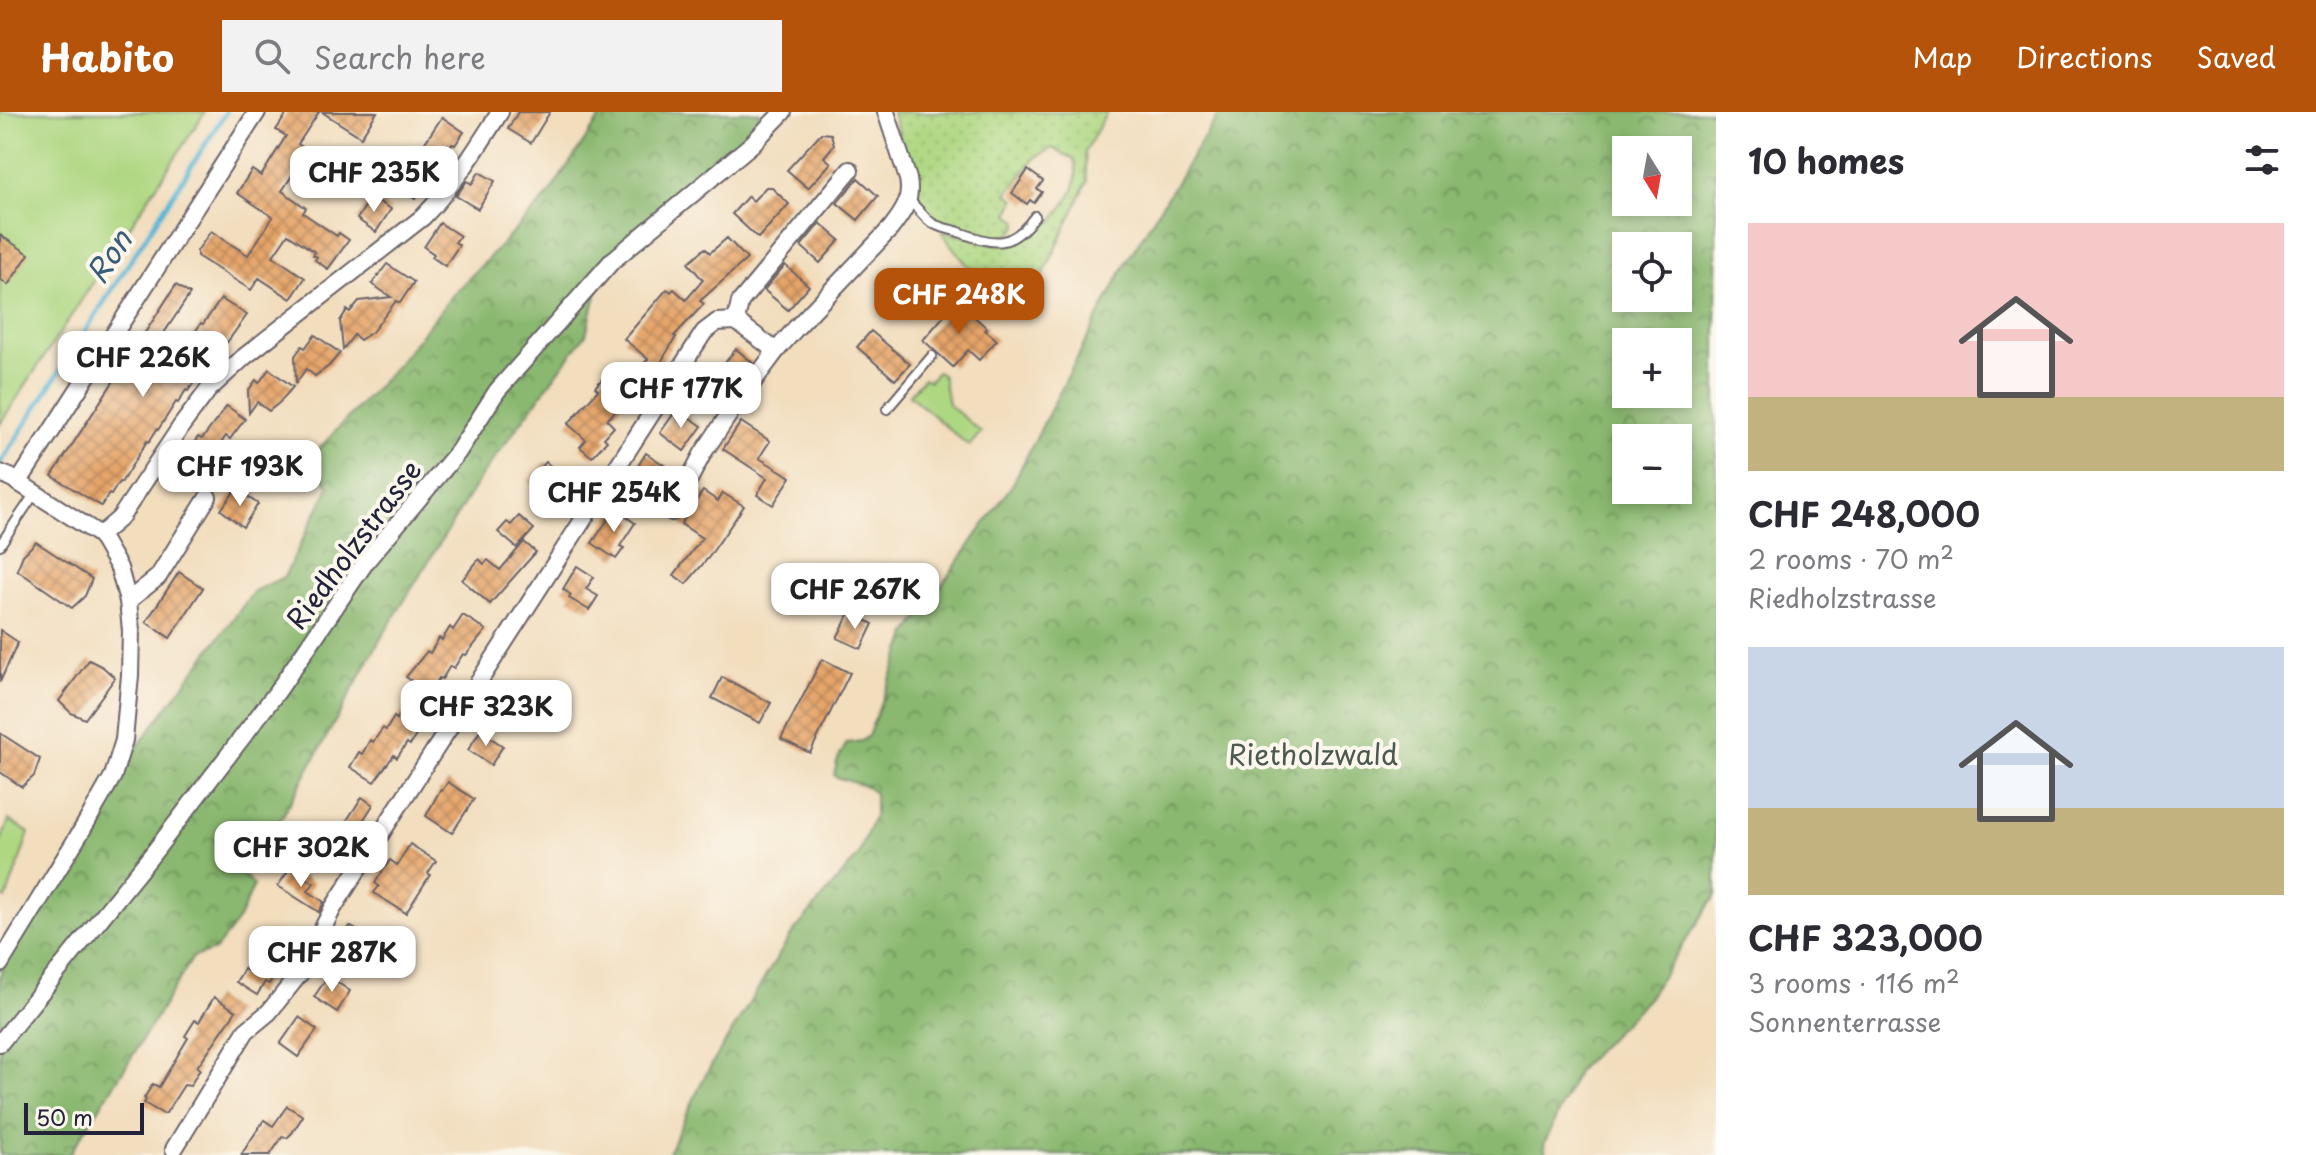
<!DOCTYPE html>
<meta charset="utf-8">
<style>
body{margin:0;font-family:"Playpen Sans",sans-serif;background:#f2f2f3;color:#2b2b33;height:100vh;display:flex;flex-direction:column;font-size:30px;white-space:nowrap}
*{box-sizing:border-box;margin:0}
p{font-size:26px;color:#7c7c81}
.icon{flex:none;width:44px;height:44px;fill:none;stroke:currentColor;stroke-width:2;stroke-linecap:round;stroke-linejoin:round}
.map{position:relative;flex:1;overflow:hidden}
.panel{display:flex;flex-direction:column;background:#fff;width:600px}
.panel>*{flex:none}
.needle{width:52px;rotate:169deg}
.fabs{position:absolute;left:1612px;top:24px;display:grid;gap:16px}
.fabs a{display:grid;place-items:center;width:80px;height:80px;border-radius:0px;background:#fff;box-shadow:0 4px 12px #0003;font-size:40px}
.scale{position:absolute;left:24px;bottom:20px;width:120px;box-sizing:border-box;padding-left:8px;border:4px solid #22223b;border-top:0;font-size:22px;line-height:28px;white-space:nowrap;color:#22223b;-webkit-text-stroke:6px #fbf7ec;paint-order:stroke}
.price{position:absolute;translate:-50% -68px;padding:0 18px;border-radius:16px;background:#fff;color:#222;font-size:26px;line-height:52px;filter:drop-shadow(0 2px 4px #0008)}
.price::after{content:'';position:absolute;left:50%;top:48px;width:24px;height:18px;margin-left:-12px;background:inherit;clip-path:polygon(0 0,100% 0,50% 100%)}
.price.selected{background:#b45309;color:#fff}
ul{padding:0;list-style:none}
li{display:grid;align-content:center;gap:16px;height:424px;padding:0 32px}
li span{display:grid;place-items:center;height:248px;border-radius:0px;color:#555}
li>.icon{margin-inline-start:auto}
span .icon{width:144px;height:144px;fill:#fffc;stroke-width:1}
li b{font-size:34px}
h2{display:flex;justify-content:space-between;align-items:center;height:96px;padding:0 32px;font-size:34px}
header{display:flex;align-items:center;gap:48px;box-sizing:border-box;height:112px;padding:0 40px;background:#b45309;color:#fff}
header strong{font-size:38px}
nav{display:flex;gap:44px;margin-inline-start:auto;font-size:28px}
.search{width:560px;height:72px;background:#f2f2f3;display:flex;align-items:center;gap:20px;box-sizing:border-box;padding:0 28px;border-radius:0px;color:#7c7c81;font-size:30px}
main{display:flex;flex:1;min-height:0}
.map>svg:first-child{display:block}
.grass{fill:url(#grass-dots);stroke:#687c5e;stroke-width:2}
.forest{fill:url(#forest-crowns);stroke:#566d55;stroke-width:2;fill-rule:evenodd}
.green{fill:#aed781;stroke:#687c5e;stroke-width:2}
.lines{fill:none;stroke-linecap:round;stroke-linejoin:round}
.stream{stroke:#56b5d5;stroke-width:5}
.building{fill:url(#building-cross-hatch)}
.lane-casing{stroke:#6b6368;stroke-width:12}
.street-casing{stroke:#6b6368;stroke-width:20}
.lane{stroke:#fff;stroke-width:8}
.street{stroke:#fff;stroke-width:16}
.labels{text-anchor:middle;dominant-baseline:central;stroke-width:8;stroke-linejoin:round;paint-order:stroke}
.street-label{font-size:28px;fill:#22223b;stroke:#fbf7ec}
.park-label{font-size:28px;fill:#4c5850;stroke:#fbf7ec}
.water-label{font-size:30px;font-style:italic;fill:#375d79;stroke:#fbf7ec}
</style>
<header>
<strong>Habito</strong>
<div class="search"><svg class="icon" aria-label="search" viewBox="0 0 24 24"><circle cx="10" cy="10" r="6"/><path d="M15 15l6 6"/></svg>Search here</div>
<nav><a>Map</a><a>Directions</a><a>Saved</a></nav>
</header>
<main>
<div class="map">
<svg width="1716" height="1043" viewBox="0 0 1716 1043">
<defs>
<pattern id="grass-dots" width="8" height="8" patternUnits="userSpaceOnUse" patternTransform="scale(2)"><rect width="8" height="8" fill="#aed781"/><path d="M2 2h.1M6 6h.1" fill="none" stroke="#95b870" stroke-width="1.8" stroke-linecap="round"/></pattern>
<pattern id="forest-crowns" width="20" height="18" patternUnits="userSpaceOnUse" patternTransform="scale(2)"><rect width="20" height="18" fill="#8ab86f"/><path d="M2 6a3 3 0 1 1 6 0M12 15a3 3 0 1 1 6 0" fill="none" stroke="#70955c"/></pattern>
<pattern id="building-cross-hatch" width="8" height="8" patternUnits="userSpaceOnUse" patternTransform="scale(2)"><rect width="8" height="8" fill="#e6a569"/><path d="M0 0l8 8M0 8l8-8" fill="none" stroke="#ba8658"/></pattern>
</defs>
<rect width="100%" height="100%" fill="#fbf7ec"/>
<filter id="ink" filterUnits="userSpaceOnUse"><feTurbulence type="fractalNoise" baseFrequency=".0125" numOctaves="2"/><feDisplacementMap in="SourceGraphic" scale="16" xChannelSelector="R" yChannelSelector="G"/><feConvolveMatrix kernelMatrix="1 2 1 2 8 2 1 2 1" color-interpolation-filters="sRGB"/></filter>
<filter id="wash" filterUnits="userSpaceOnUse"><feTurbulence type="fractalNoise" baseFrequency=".006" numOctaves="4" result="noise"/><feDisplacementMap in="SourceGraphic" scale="32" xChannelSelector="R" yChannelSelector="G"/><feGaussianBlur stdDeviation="1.8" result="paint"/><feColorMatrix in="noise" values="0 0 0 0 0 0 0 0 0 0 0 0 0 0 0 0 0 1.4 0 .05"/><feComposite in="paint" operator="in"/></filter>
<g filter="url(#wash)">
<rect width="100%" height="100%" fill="#f2ddbd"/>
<!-- grass -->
<path class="grass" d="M892 0H1107L1085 40 1087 70 1027 198C989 182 965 154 942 120 984 122 1006 155 1042 105L1051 111C1067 89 1082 76 1074 47L1052 36 1035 46 1007 82 1015 87 1009 102 1017 108 1018 113C1016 116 1014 120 1010 123 995 132 944 114 931 104 926 99 924 94 920 88Z"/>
<!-- forest -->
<g class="forest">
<polygon points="604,0 760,0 757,15 648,107 605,148 586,222 480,366 380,528 275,718 261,727 237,757 254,773 239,807 215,838 193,845 123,959 69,1043 0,1043 0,863 11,837 129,646 254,479 284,465 329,375 310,346 392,259 452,184 546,86"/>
<path d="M1220 0H1716V783L1648 886 1578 958 1544 1032 1546 1043H667L706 962 791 823 858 744 875 701V681L865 674 836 665 834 663 838 647 847 631 862 629 868 624 908 521 1012 373 1128 147ZM1626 38H1678V90H1626ZM1626 134H1678V186H1626ZM1626 230H1678V282H1626ZM1626 326H1678V378H1626Z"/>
</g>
<!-- green -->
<g class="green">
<polygon points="0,0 205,0 0,312"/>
<polygon points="937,260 943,264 948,292 981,320 969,334 909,283 924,266 929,269"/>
<polygon points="9,708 29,721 6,787 0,783 0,733"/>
</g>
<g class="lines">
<!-- stream -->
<polyline class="stream" points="0,352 226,0"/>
</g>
<g id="blocks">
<!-- building -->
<g class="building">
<polygon points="288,0 319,0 298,32 308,39 282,79 306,96 303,101 337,124 339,121 349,128 328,157 315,148 317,145 313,143 315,140 288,122 273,144 305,166 291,187 259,166 251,178 197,144 197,139 211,119 248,143 273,105 237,81 252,58 261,64 286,24 276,18"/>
<polygon points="322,0 377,0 361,25"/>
<polygon points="518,0 550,0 531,31 508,17"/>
<polygon points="442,5 464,20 455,33 452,32 432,62 435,63 426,77 423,75 415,87 396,74"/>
<polygon points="821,21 831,22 834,33 824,45 831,51 808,76 787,58"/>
<polygon points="1028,58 1043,69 1037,77 1042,80 1034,91 1030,88 1027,92 1012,81"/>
<polygon points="479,60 495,69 478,97 456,84 467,69 472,72"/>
<polygon points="858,66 878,84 858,108 837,91"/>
<polygon points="766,75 771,75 789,92 758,126 732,102 748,84 753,89"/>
<polygon points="371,85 391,97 376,120 357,107"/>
<polygon points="440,111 460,124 455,130 459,133 445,154 432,145 434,142 424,135"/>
<polygon points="820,111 840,128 820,151 801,134"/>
<polygon points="0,123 29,142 8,173 0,167"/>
<polygon points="727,126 747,147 700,189 704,192 674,224 676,225 655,260 626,293 623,291 607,308 614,315 604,326 607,329 592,345 580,335 586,328 568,312 598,278 595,275 608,261 611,264 614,260 627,271 648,247 624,227 667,177 671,180 674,177 686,188 703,168 688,151 705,136 710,141"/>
<polygon points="387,152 414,170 400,191 396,189 372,220 360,228 354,223 343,237 340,209 347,198 350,200 359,189 391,185 372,172"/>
<polygon points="785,153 809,174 788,198 764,178"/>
<polygon points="176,173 190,182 160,227 182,240 201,211 203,212 221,187 247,203 220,240 216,238 198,268 196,267 188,279 186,278 178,291 176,290 158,318 157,317 149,330 147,329 121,371 119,370 111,383 109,382 101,394 52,364"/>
<polygon points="957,189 987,216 985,218 997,228 979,248 968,238 953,255 923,228"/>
<polygon points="871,219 910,252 895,268 857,235"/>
<polygon points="315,223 340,241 329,254 315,264 306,257 296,271 295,244 302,234 305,236"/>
<polygon points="736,237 753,251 717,294 702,280"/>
<polygon points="269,257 293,275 280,290 269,299 257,290 249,301 248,279 256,268 259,271"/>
<polygon points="227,294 245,307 230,327 226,324 202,359 184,346 198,325 202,327"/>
<polygon points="677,297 702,314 684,339 660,321"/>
<polygon points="741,310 770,329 759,346 791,365 773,393 757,383 767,366 723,337"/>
<polygon points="646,341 670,357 653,382 630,367"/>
<polygon points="546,350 568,370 562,377 573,386 561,399 529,369"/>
<polygon points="236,377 258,392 243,415 221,398"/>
<polygon points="703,379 718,389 723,381 744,394 709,445 686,472 674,463 702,426 681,412"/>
<polygon points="615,397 635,411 620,434 624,436 616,447 592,431"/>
<polygon points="519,404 534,417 517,436 498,420 507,410 511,413"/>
<polygon points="36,430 92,467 85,484 72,496 17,458 23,443"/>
<polygon points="524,430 536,440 490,492 462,468 479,447 484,452 488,448 500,458"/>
<polygon points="577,454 594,465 586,477 598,484 589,498 569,486 571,483 563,477"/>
<polygon points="179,460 203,476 170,526 146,510"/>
<polygon points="850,500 873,512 861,537 837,526"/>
<polygon points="463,503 486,518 466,543 463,542 454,556 450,554 442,567 439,566 418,600 429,607 420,622 418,620 410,633 407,631 397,646 394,643 374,670 350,655 359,640 362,642 370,628 373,630 383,616 386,618 394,605 397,607 418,573 406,565 427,539 430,541 439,526 442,528 450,515 453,518"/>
<polygon points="0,518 18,530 0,570"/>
<polygon points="822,547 850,561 810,641 781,627"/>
<polygon points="89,548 103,555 115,566 85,607 71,601 59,589"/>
<polygon points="722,565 771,591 760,611 712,586"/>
<polygon points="509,576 533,592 520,611 496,596"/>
<polygon points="480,619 503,634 491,653 468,638"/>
<polygon points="0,621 40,647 34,664 22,675 0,660"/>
<polygon points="448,670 474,687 452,721 426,704 440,678 442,679"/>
<polygon points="362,685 373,693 355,721 344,713"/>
<polygon points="410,732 436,749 428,761 430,763 406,801 374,781 379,774 375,771 390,748 397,753"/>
<polygon points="290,756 314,771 308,779 324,790 319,800 278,774"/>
<polygon points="350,814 391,840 378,860 337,834"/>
<polygon points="255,845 277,859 269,872 265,870 257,883 236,870 244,857 247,859"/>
<polygon points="328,864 350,879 337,900 314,885"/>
<polygon points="214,885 236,899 197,955 200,957 190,974 184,973 166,1001 163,1002 144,991 146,988 144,986 153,972 159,975 188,926 185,924 195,908 199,910"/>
<polygon points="299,905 317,918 298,945 280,932"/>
<polygon points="287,994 303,1004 292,1021 287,1026 283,1024 270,1043 241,1043 264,1008 273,1014"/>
</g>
</g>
</g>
<g filter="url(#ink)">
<use href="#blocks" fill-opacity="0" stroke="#6b6368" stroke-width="2"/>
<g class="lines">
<defs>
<g id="lane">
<path d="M909 88C916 94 924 106 932 111 938 115 949 117 956 119 993 132 1010 139 1035 104"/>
<polyline points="887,297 932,244"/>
<polyline points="0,433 35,381"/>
</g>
<g id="street">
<polyline points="736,209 740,190 850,58"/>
<polyline points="0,361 10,365 100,423 119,456 128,489 131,519 130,563 124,628 113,664 82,718 0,852"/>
<polyline points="18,371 257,0"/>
<path d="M672 400 703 341 732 298 776 239 796 216 891 116C904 99 912 88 908 67L886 0"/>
<path d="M100 423 120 406 182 313 209 277 244 245 423 105C454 73 476 38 500 0"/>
<polyline points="128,489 158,465 208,385"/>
<polyline points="0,931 151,744 277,580 367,448 458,340 497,279 612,149 752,32 783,0"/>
<polyline points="174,1037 246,919 269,900 301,860 333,796 704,220 717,210 736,209 776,239"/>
</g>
</defs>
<!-- lane casing -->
<use href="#lane" class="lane-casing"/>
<!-- street casing -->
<use href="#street" class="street-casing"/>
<!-- lane -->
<use href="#lane" class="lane"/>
<!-- street -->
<use href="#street" class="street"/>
</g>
</g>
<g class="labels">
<!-- street labels -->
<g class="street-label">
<text transform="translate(353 432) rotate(-53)">Riedholzstrasse</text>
</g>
<!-- park labels -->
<g class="park-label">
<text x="1313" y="641">Rietholzwald</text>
</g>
<!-- water labels -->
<g class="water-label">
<text transform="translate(108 144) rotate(-57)">Ron</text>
</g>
</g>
</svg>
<div class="fabs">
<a><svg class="needle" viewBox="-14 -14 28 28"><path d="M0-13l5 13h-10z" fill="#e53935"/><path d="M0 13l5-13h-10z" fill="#7c7c81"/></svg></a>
<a><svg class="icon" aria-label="locate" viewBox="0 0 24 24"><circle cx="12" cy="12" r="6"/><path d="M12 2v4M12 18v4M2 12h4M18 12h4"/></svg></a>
<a>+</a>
<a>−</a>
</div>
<div class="scale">50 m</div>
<b class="price" style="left:374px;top:102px">CHF 235K</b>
<b class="price selected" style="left:959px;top:224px">CHF 248K</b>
<b class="price" style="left:143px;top:287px">CHF 226K</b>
<b class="price" style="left:681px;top:318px">CHF 177K</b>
<b class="price" style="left:240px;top:396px">CHF 193K</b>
<b class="price" style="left:614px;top:422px">CHF 254K</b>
<b class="price" style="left:855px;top:519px">CHF 267K</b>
<b class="price" style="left:486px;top:636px">CHF 323K</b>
<b class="price" style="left:301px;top:777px">CHF 302K</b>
<b class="price" style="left:332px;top:882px">CHF 287K</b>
</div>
<section class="panel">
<h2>10 homes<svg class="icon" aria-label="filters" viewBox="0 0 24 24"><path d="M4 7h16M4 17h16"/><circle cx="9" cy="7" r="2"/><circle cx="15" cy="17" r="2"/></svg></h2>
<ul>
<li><span style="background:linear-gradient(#f6c9c9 70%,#c2b280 0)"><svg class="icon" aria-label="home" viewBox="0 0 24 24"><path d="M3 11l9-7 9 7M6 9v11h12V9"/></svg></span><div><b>CHF 248,000</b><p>2 rooms · 70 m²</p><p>Riedholzstrasse</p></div></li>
<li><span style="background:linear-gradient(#c9d6e8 65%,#c2b280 0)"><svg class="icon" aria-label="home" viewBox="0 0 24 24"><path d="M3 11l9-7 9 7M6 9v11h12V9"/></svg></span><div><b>CHF 323,000</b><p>3 rooms · 116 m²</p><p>Sonnenterrasse</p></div></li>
</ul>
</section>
</main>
